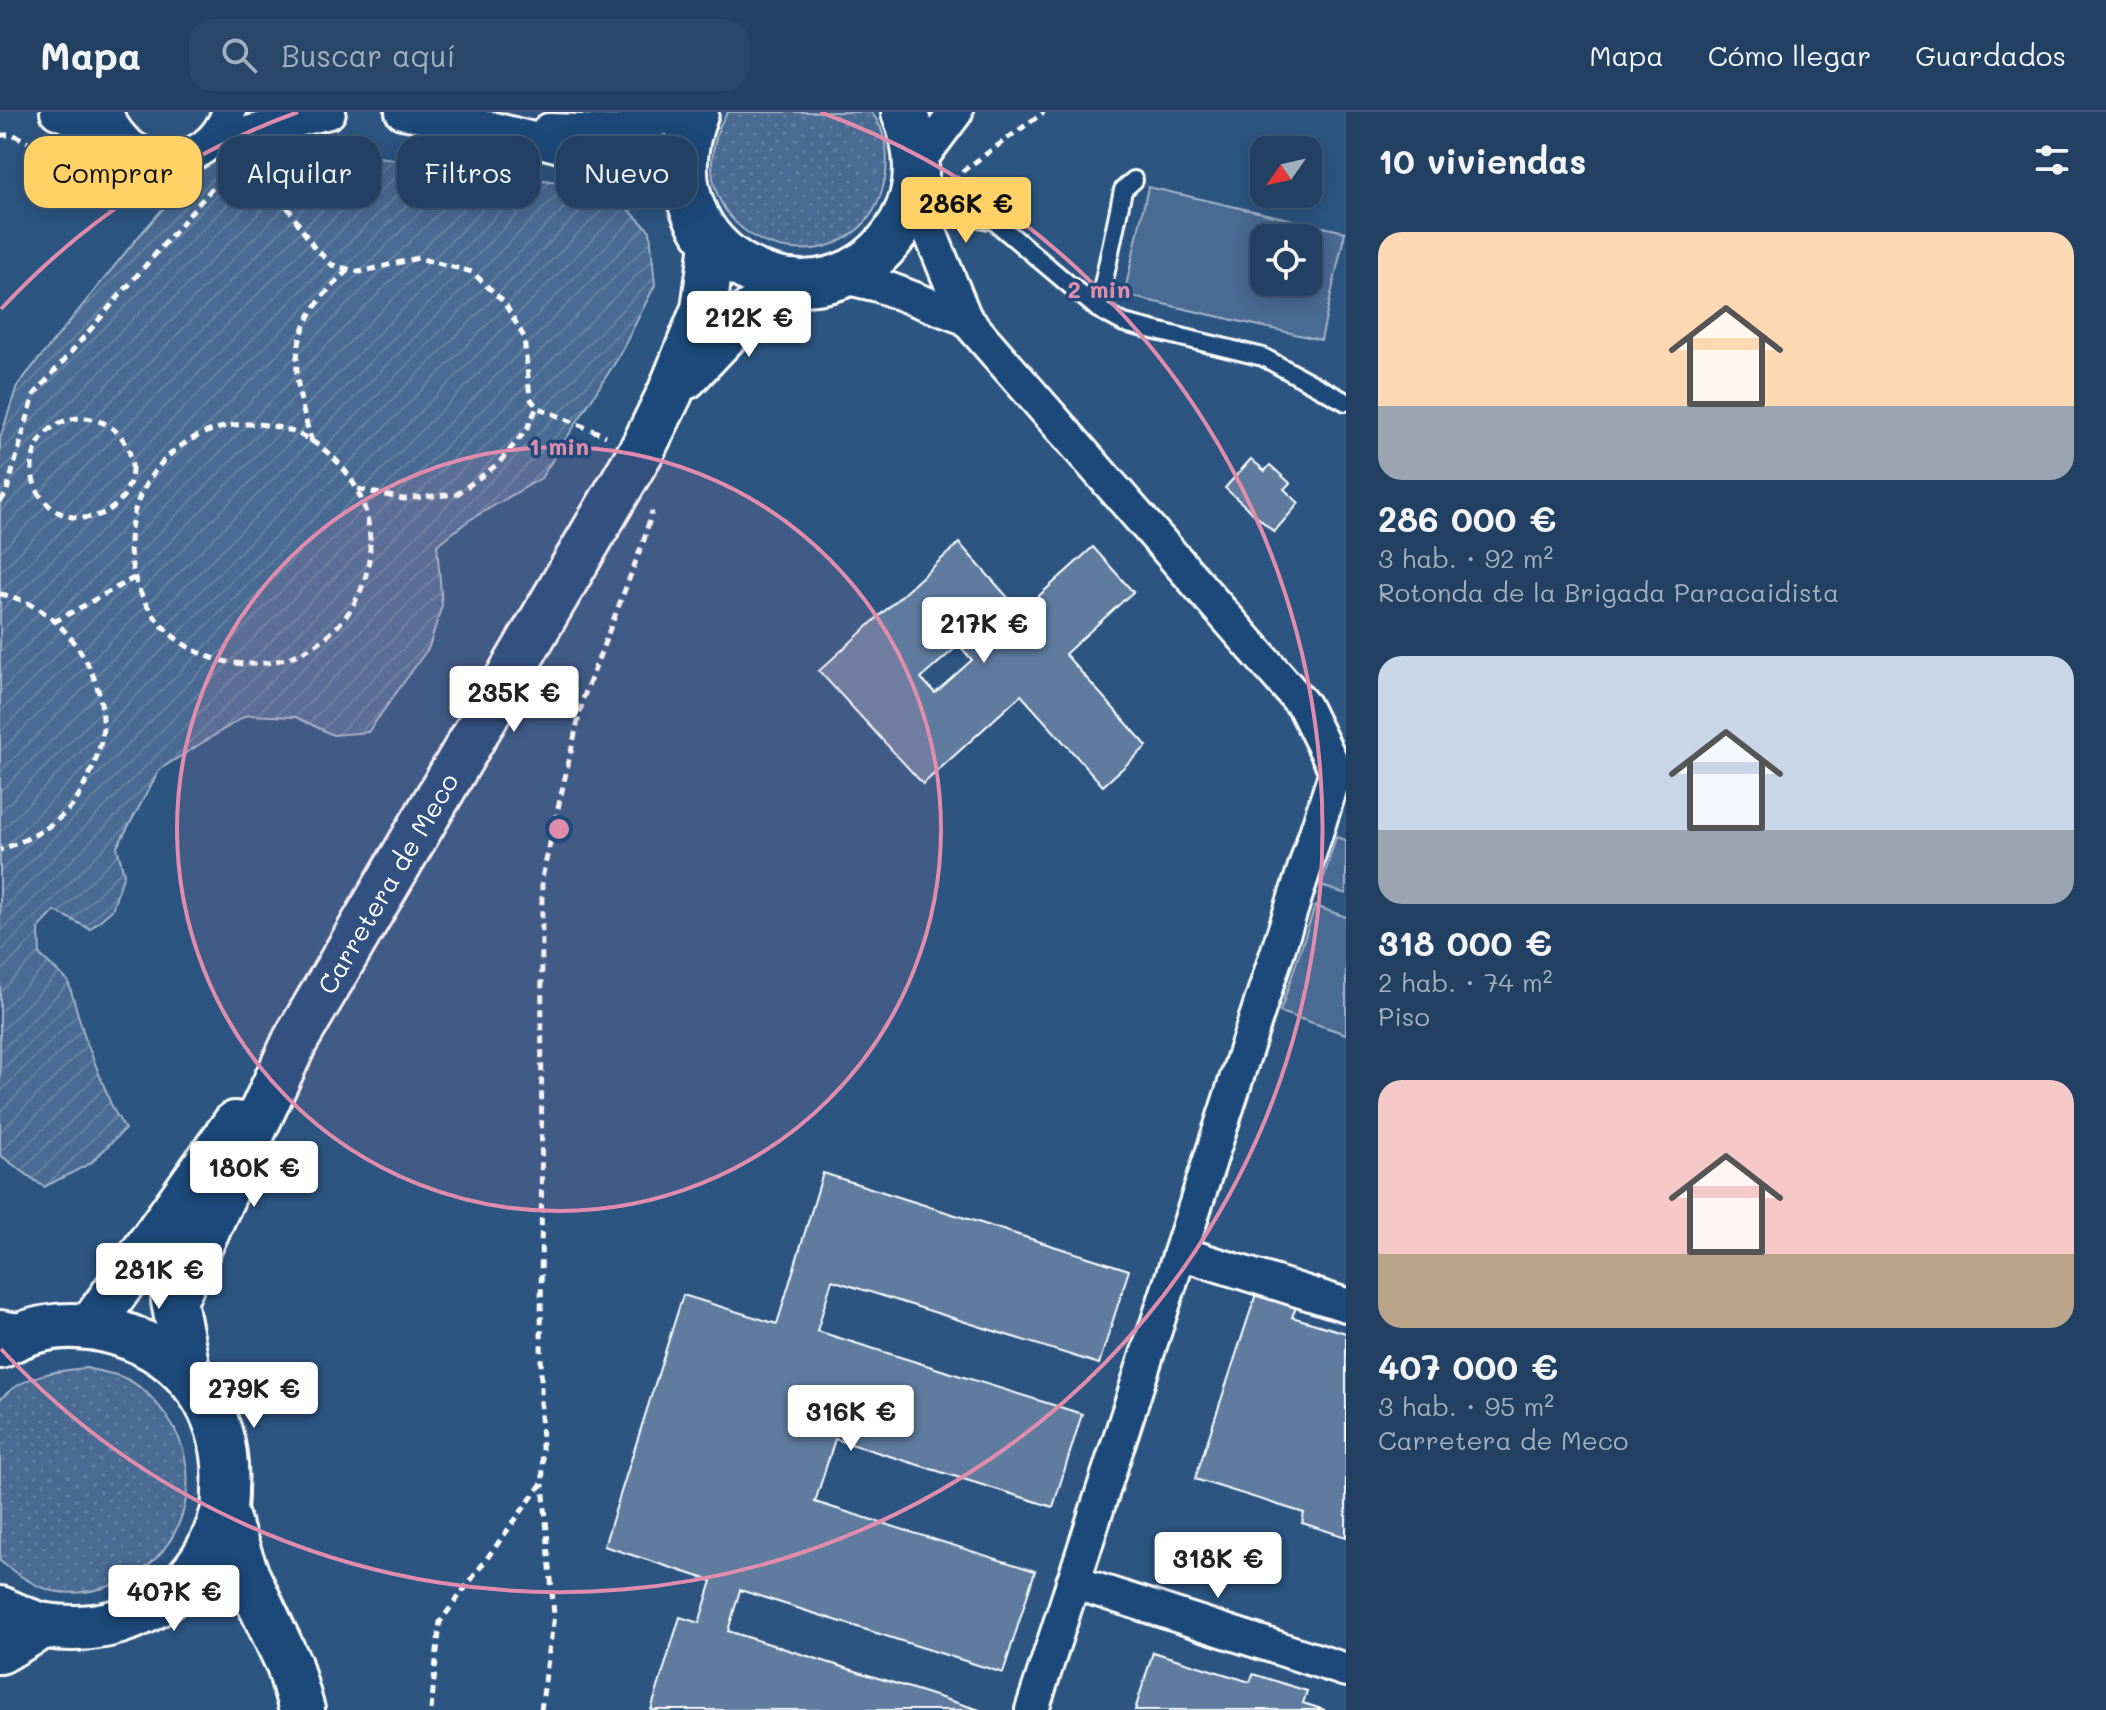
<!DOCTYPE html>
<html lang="es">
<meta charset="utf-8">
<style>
body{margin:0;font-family:Mali,sans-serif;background:#294768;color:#f1f3f6;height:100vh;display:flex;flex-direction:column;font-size:30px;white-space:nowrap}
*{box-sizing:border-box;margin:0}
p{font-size:26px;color:#a2afbe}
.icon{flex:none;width:44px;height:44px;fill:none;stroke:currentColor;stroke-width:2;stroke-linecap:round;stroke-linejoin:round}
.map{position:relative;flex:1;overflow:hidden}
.sheet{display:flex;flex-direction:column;background:#214062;width:760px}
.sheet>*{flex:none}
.guide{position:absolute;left:24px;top:24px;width:760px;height:72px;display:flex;gap:16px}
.needle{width:52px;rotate:236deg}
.buttons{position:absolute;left:1250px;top:24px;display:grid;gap:16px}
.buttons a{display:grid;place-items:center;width:72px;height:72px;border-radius:16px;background:#214062;box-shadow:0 4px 20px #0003,0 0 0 2px #3e5977;font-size:40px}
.price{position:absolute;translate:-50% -68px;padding:0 18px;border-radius:8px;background:#fff;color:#222;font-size:26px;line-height:52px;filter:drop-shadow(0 2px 4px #0008)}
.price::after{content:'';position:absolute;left:50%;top:48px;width:24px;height:18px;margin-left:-12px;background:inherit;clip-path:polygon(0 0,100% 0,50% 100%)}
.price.active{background:#ffd166;color:#111}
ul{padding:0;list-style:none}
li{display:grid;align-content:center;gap:16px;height:424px;padding:0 32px}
li span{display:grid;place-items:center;height:248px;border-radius:24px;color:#555}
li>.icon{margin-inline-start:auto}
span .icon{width:144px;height:144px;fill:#fffc;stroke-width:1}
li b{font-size:34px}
h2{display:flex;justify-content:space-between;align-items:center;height:96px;padding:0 32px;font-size:34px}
.chip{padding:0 28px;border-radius:24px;background:#214062;box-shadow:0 4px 20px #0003,0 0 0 2px #3e5977;font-size:28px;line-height:72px}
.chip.active{background:#ffd166;color:#111}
header{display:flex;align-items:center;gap:48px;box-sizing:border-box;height:112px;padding:0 40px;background:#214062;border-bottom:2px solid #3e5977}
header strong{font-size:38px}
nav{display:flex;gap:44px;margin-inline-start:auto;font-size:28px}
.search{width:560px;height:72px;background:#294768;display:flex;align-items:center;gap:20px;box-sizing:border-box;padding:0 28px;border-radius:24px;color:#a2afbe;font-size:30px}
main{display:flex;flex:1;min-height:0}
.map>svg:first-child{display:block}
.grass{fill:url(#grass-dots);stroke:#a4b5c8;stroke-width:2}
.garden{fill:url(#garden-furrows);stroke:#a4b5c8;stroke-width:2}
.pitch{fill:#486b92;stroke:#a4b5c8;stroke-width:2;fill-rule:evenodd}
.building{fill:#5e7c9f;stroke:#fff;stroke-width:2;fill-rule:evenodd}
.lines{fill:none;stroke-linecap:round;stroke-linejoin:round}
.lane-casing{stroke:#fff;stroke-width:22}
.street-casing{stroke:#fff;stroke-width:38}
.secondary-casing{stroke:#fff;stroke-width:50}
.highway-casing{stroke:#fff;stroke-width:50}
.path{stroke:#fff;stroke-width:5;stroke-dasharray:8 6;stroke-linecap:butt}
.lane{stroke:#1f4a7a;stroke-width:16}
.street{stroke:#1f4a7a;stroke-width:32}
.secondary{stroke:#1f4a7a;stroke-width:44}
.highway{stroke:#1f4a7a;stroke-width:44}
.ring{fill:none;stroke:#e08cad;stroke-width:4}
.labels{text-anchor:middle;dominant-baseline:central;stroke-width:7;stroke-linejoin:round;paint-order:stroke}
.street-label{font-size:26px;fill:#fff;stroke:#1f4a7a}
.centre{fill:#e08cad;stroke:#1f4a7a;stroke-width:4}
.ring-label{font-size:24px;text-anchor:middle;font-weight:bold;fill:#e08cad;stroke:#1f4a7a;stroke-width:7;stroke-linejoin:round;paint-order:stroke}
</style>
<header>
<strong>Mapa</strong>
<div class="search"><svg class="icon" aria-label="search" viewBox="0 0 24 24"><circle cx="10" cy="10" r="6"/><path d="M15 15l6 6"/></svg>Buscar aquí</div>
<nav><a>Mapa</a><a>Cómo llegar</a><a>Guardados</a></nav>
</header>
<main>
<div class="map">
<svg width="1346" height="1598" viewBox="0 0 1346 1598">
<defs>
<pattern id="grass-dots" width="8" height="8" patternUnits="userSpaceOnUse" patternTransform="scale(2)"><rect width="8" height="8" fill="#486b92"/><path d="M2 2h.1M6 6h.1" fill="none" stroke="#6381a2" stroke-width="1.8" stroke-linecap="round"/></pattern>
<pattern id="garden-furrows" width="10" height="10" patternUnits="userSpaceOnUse" patternTransform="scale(2)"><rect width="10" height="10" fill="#486b92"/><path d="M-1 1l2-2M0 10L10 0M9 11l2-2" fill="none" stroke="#6381a2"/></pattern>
</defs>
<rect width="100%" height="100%" fill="#2c5582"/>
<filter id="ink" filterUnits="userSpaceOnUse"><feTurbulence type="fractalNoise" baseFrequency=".0125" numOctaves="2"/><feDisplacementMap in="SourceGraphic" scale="16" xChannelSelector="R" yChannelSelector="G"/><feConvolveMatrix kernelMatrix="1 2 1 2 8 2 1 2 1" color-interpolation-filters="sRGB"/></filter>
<g filter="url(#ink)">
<!-- grass -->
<g class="grass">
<path d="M728 0H871C888 20 890 51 883 75 858 172 712 150 712 51 713 33 717 14 728 0Z"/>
<path d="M86 1256C98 1259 111 1261 122 1265 140 1272 156 1289 167 1305 211 1366 181 1455 107 1475 90 1480 71 1483 53 1479 33 1474 16 1462 0 1449V1287C25 1263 53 1259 86 1256Z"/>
</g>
<!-- garden -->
<polygon class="garden" points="278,31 608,77 650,119 655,173 618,246 541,366 468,409 437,433 442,493 429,535 368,620 333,623 296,605 247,603 160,657 117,735 124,762 112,798 90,817 55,799 39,816 40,843 68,869 85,926 113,997 125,1017 91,1051 44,1075 0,1043 0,327 17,274 134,130 204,49"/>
<!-- pitch -->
<g class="pitch">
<path d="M1148 75 1345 120 1321 228 1124 183ZM1264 126H1308V170H1264Z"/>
<polygon points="1336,725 1346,728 1346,782 1321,774"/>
<polygon points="1315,794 1346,805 1346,922 1280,900"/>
</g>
<!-- building -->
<g class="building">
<polygon points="1251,347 1265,359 1270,353 1290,371 1284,377 1299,391 1274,420 1225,376"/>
<path d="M959 431 1021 500 1093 435 1133 480 1065 542 1147 634 1103 674 1021 583 923 672 819 559ZM959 533 972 548 935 581 921 566Z"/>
<polygon points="823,1061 1129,1158 1099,1252 832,1168 817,1219 1082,1302 1053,1395 835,1327 815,1390 1035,1459 1003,1561 740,1478 728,1519 980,1598 651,1598 680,1505 699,1511 712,1469 604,1434 683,1183 777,1212"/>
<polygon points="1257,1179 1297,1193 1292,1205 1346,1221 1346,1425 1302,1411 1304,1401 1195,1367"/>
<polygon points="1153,1540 1250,1570 1253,1562 1307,1579 1303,1591 1325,1598 1135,1598"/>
</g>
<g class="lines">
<defs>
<g id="lane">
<polyline points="922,74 936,92 956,102 994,109 1098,197 1124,211 1263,245 1346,290"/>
<polyline points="1098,197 1123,78 1134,68"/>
</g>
<g id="street">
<polyline points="57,0 118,25"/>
<path d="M106 0C129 62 206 63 229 0"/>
<polyline points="402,0 494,17 618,49 687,82"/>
<polyline points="549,18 618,20 683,0"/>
<polyline points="212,30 329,0"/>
<polyline points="917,52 956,0"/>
<polyline points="914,81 965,206 1304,594 1336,659 1032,1598"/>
<polyline points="839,164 878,173 965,206"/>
<polyline points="1180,1141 1346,1193"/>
<polyline points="1073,1470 1346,1558"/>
</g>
<g id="secondary">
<path d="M696 0C637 147 828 236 901 112 922 76 919 37 904 0"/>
<polyline points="685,265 736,211 791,170"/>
<polyline points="92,1213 235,1012"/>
<path d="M0 1234C36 1212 77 1209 117 1221 188 1242 230 1303 225 1377 225 1385 225 1394 223 1401 201 1482 127 1526 46 1514 31 1512 14 1503 0 1497"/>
<path id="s1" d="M188 1262 174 1189 295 929 643 336 670 281 704 197 713 132"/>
<polyline points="0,1539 43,1514"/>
</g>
<g id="highway">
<polyline points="0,1221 17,1224"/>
<polyline points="224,1400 247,1464 289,1553 302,1598"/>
</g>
</defs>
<!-- lane casing -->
<use href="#lane" class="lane-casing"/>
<!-- street casing -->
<use href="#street" class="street-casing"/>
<!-- secondary casing -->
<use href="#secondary" class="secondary-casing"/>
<!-- highway casing -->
<use href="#highway" class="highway-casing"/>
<!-- path -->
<g class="path">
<polyline points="0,23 14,23 140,85 159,78"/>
<polyline points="253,52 261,55 313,134 332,153 360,160 418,146 472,160 504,190 524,225 530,286 537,295 606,324"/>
<polyline points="954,71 964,58 1044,0"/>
<circle cx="82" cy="356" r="50"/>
<circle cx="250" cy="432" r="120"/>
<path d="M312 330C288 253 287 214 349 157"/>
<polyline points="358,377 403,387 457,382 498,352 527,317 537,295"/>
<polyline points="0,390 6,382 34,283 214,74 260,55"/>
<path d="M0 482C57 492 100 551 103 607 104 629 95 653 85 672 81 679 78 687 73 693 51 717 29 727 0 738"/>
<polyline points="54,510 134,466"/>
<polyline points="431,1598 440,1510 543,1370 541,1302 542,766 583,587 644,428 652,399"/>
<polyline points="541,1598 554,1503 543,1372"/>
</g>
<!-- lane -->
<use href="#lane" class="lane"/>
<!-- street -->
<use href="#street" class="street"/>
<!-- secondary -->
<use href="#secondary" class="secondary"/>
<!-- highway -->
<use href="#highway" class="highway"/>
</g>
</g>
<!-- distance rings -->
<circle cx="559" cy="717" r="382" fill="#e08cad" fill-opacity=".12"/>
<g class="ring">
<circle cx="559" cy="717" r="382"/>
<path d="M1 197A763 763 0 0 1 298 0M820 0A763 763 0 1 1 1 1237"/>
</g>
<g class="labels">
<!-- street labels -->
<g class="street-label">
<text stroke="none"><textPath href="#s1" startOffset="544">Carretera de Meco</textPath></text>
</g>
</g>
<circle cx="559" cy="717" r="12" class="centre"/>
<g class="ring-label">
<text x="1099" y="186">2 min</text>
<text x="559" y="343">1 min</text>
</g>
</svg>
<div class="buttons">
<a><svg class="needle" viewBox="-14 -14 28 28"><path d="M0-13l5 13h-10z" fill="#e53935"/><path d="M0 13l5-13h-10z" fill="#a2afbe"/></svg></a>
<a><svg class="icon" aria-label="locate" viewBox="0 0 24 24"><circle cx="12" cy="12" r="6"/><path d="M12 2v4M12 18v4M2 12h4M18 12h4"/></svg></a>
</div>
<b class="price active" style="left:966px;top:133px">286K €</b>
<b class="price" style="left:749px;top:247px">212K €</b>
<b class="price" style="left:984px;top:553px">217K €</b>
<b class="price" style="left:514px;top:622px">235K €</b>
<b class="price" style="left:254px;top:1097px">180K €</b>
<b class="price" style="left:159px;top:1199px">281K €</b>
<b class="price" style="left:254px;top:1318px">279K €</b>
<b class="price" style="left:851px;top:1341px">316K €</b>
<b class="price" style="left:1218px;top:1488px">318K €</b>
<b class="price" style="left:174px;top:1521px">407K €</b>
<div class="guide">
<a class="chip active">Comprar</a>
<a class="chip">Alquilar</a>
<a class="chip">Filtros</a>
<a class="chip">Nuevo</a>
</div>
</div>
<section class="sheet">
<h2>10 viviendas<svg class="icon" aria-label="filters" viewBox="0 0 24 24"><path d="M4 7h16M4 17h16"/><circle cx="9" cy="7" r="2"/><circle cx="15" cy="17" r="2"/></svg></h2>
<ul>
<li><span style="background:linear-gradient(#ffd9b3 70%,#9aa5b1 0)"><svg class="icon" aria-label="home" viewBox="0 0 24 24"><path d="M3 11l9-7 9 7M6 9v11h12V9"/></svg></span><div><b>286 000 €</b><p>3 hab. · 92 m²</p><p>Rotonda de la Brigada Paracaidista</p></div></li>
<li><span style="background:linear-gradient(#c9d6e8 70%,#9aa5b1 0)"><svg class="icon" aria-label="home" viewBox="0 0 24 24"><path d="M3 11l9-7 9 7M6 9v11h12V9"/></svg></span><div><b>318 000 €</b><p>2 hab. · 74 m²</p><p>Piso</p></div></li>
<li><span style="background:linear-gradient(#f6c9c9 70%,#b9a48a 0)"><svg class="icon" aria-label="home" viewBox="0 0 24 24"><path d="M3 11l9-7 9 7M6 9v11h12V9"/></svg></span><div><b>407 000 €</b><p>3 hab. · 95 m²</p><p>Carretera de Meco</p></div></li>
</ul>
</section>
</main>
